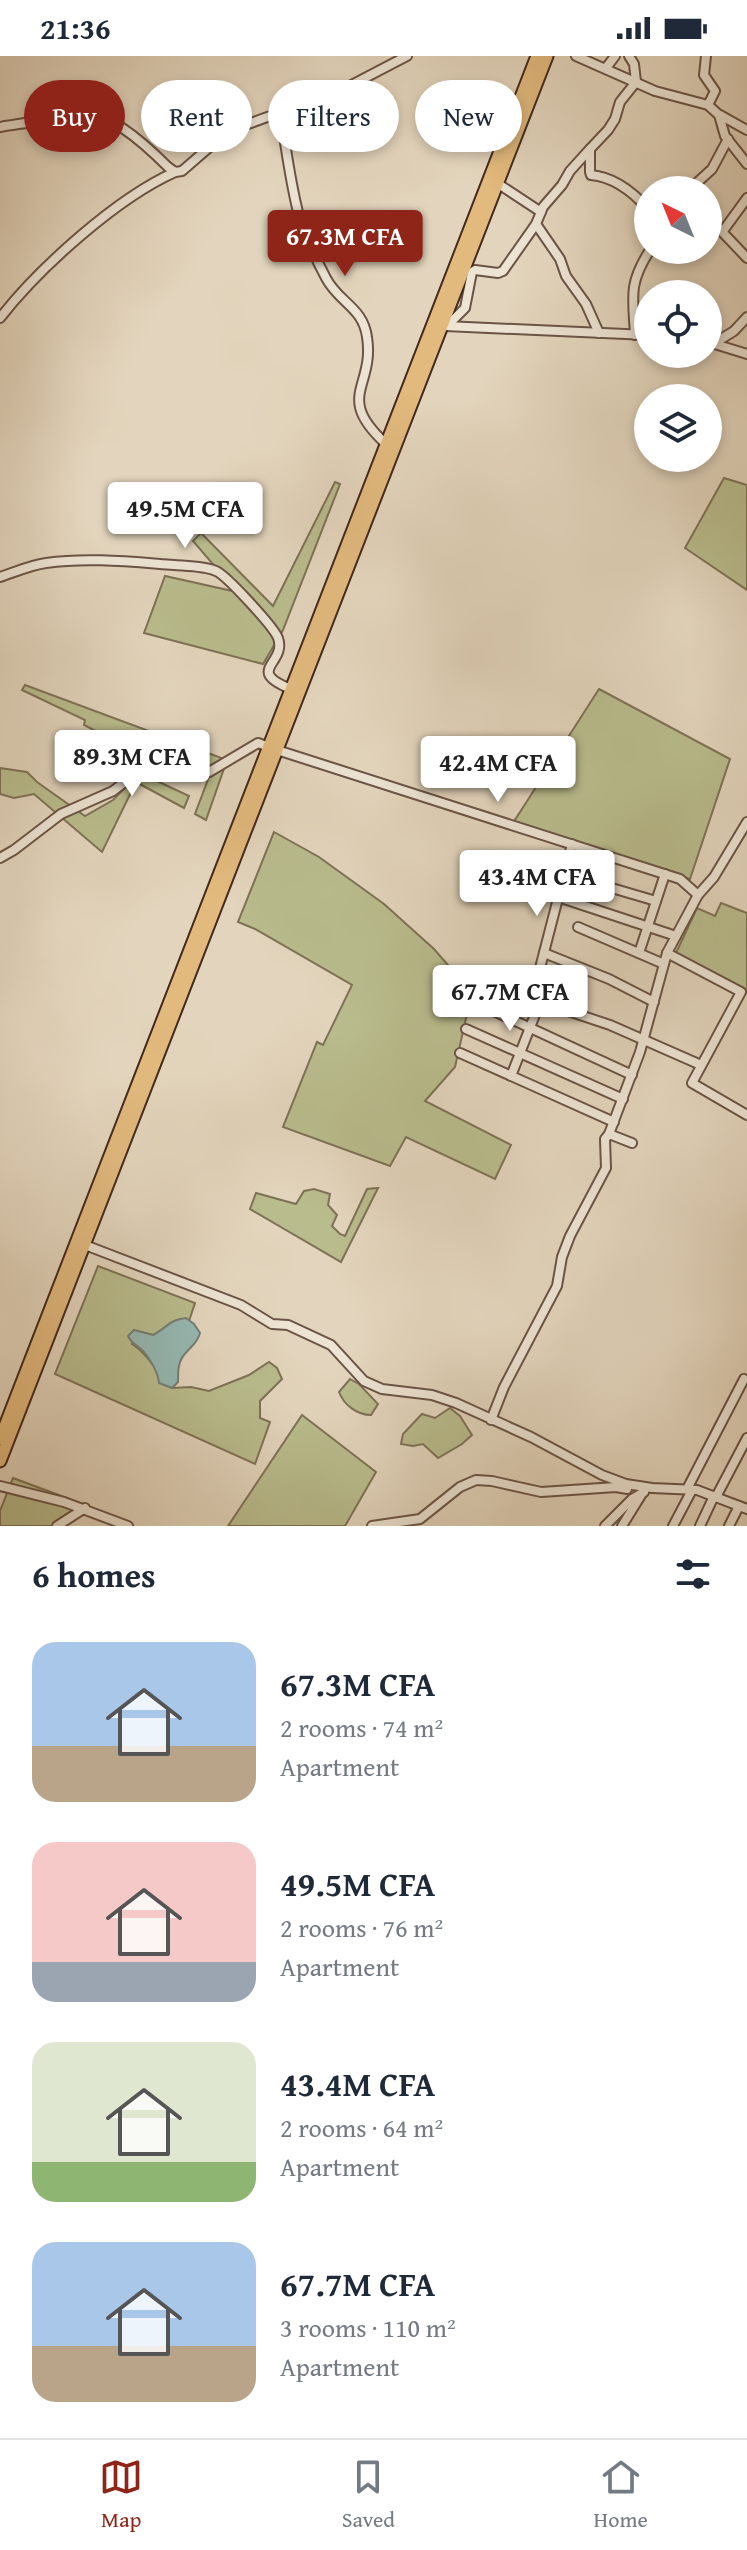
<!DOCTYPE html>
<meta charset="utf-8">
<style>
body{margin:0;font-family:"Gentium Book Plus",serif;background:#f6f6f7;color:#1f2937;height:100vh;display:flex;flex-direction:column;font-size:30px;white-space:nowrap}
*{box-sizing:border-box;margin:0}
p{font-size:26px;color:#747a83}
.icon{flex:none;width:44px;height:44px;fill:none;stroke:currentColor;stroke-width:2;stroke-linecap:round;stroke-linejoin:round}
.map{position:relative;height:1470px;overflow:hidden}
.sheet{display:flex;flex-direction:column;background:#fff;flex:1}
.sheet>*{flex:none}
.top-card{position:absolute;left:24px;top:24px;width:700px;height:72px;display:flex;gap:16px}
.needle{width:52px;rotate:317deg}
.buttons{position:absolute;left:634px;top:120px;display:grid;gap:16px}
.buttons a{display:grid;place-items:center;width:88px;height:88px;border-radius:50%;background:#fff;box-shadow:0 4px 12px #0003;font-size:40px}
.price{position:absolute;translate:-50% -68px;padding:0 18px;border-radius:8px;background:#fff;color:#222;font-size:26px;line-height:52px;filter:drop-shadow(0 2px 4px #0008)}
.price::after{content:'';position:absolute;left:50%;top:48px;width:24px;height:18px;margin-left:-12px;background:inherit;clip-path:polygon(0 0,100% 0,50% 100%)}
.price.selected{background:#8f2418;color:#fff}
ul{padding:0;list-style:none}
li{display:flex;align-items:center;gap:24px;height:200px;padding:0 32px}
li span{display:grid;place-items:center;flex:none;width:224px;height:160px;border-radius:24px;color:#555}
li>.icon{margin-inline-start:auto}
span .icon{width:96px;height:96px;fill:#fffc;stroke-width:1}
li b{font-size:34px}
h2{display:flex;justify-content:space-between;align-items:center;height:96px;padding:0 32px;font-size:34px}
.tag{padding:0 28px;border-radius:36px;background:#fff;box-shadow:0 4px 12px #0003;font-size:28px;line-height:72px}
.tag.selected{background:#8f2418;color:#fff}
.status{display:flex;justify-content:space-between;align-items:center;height:56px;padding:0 40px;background:#fff;direction:ltr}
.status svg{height:22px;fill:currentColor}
.dock{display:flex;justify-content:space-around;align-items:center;height:112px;border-top:2px solid #e0e1e3;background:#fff;font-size:22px;color:#747a83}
.dock a{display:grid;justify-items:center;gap:4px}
.dock .selected{color:#8f2418}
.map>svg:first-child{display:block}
.green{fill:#b9bc8d;stroke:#7e7256;stroke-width:2}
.water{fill:#95b8b2;stroke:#747f77;stroke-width:2}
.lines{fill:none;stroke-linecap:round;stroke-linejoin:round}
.minor-casing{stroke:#6b5446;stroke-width:12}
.highway-casing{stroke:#43291e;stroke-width:15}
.minor{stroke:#ede4d4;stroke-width:8}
.highway{stroke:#e2ba7e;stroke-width:11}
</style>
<div class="status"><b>21:36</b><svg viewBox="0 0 49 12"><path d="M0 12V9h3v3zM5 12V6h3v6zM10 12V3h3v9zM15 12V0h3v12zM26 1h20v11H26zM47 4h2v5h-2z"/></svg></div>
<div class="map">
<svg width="747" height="1470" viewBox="0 0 747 1470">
<rect width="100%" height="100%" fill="#e3d5bd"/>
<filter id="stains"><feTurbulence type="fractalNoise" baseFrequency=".0025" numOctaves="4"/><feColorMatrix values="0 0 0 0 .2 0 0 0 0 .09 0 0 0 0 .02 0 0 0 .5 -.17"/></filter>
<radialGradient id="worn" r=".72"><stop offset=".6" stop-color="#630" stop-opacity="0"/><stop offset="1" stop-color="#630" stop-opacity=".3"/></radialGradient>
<!-- green -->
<g class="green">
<polygon points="724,422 747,429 747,534 685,492"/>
<polygon points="335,426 340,428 283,574 263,608 144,577 165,520 237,536 193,485 201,477 273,550"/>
<polygon points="25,629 227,704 206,764 195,758 213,710 111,683 84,669 85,664 22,634"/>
<polygon points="599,633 730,703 690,823 513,767"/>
<polygon points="0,712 27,716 37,726 85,760 113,744 140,717 189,740 184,752 136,726 102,796 34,738 14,742 0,738"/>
<polygon points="274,776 319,801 384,848 434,893 448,909 469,949 455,1011 425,1045 511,1089 495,1123 406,1081 390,1110 283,1071 317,986 323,989 352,929 255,873 238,866"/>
<polygon points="721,847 747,857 747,934 676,897 697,852 715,860"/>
<polygon points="378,1132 341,1206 250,1153 256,1137 296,1148 304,1135 314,1133 330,1138 328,1149 337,1159 332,1170 340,1178 345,1180 367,1133"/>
<path d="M98 1210 195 1247 189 1265C173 1259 166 1273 153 1279L134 1274 132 1288C148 1298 158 1318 172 1332L191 1331 209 1335 249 1319 269 1306 277 1312 282 1323 260 1345V1362L270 1366 255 1408 55 1318Z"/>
<path d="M350 1323 359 1328 378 1348 371 1359C357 1359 344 1349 339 1336Z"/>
<polygon points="450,1352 460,1360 472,1379 462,1388 438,1402 423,1388 413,1390 401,1388 403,1378 422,1358 435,1362"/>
<polygon points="302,1359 376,1416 345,1470 228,1470"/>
<polygon points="13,1422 86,1449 57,1470 0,1470 0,1455"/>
</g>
<!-- water -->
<path class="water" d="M186 1262 194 1268 200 1277C197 1288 191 1290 184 1299 178 1306 178 1316 178 1326L172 1332 159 1327C158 1316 150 1303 143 1295 137 1288 132 1289 128 1280L134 1274 153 1279C167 1272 169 1264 186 1262Z"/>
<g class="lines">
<defs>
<g id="minor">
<polyline points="576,0 655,35 708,49 719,59 725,80 747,108"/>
<path d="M629 0 634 8 636 26 620 46 615 63 608 74 590 93V116L591 119C614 121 633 136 648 153"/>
<polyline points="706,0 704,19 715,35 708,49"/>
<polyline points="606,12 615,0"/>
<path d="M280 56C286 90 290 126 299 160 305 181 316 203 326 222 338 246 363 251 367 281 375 332 334 340 386 388"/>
<polyline points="720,59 747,74"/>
<path d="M0 71C10 69 21 68 31 66 43 63 55 56 67 54 104 50 144 87 168 111L175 116 182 115 220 82 248 68 340 35 407 0"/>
<polyline points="497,127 541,156"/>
<polyline points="689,134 712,113 728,83"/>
<polyline points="708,161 747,202"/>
<polyline points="536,168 560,203 566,220 586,248 599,277"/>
<polyline points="723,175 747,142"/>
<path d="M0 262C40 211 117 142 175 116"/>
<polyline points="448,269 465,252 472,216 475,214 498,217 503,215 536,168 543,151 562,129 570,115 590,93"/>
<polyline points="445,270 648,279"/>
<path d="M635 279C633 241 628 228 650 194"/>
<polyline points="708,286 747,298"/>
<polyline points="713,288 734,275 747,261"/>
<path d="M0 521C15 516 31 509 46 507 88 501 133 506 174 509 187 510 205 510 216 515 226 519 274 571 278 582 287 608 244 614 291 633"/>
<polyline points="277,694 680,823 698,839"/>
<polyline points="572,788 532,943 610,969 701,1009"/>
<polyline points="0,802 14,794 61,758 113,735 135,718 147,712 173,712 194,718 209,716 258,687 269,691"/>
<polyline points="564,818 656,845"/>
<polyline points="558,841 676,880"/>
<polyline points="578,871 664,908"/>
<polyline points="544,897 609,923 654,946"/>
<polyline points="639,897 665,818"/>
<polyline points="667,897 741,936 692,1027 747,1059"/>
<polyline points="472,945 632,1019"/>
<polyline points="466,973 623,1043"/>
<polyline points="460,997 614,1066"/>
<polyline points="511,1020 540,946"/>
<polyline points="632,1087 609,1078 640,996 667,897 698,839 714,821 747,766"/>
<polyline points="85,1189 241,1249 272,1268 288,1269 331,1289 364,1325 382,1333 432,1339 456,1347 531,1381 602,1419 626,1428 652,1432 697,1434 747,1453"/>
<polyline points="491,1364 504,1331 557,1230 562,1201 570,1180 606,1112 605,1083 609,1078"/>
<polyline points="0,1430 64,1446 128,1470"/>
<polyline points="687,1433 744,1323"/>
<polyline points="716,1441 747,1382"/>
<polyline points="57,1470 85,1452"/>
<polyline points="372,1470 420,1463 460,1431 476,1424 492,1425 541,1436 616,1431 627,1433"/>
<polyline points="605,1470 632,1443 644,1436"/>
<polyline points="622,1470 643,1436"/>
<polyline points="673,1470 692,1434"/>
<polyline points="700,1470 714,1440"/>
<polyline points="729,1470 739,1450"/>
</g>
<g id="highway">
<polyline points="0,1383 537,0"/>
<polyline points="0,1405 547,0"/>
</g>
</defs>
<!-- minor casing -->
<use href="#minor" class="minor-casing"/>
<!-- highway casing -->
<use href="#highway" class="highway-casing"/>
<!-- minor -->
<use href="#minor" class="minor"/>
<!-- highway -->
<use href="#highway" class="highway"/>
</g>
<rect width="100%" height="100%" filter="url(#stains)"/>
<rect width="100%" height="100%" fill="url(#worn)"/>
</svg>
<div class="buttons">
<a><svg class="needle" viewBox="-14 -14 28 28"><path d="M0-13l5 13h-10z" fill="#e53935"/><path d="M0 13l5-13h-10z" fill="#747a83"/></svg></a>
<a><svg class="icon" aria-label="locate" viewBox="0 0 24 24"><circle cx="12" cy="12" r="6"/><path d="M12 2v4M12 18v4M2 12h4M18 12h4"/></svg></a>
<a><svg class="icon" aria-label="layers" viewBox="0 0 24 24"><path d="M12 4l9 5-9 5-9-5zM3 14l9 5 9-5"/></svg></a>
</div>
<b class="price selected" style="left:345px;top:222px">67.3M CFA</b>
<b class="price" style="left:185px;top:494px">49.5M CFA</b>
<b class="price" style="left:132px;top:742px">89.3M CFA</b>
<b class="price" style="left:498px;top:748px">42.4M CFA</b>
<b class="price" style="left:537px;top:862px">43.4M CFA</b>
<b class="price" style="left:510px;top:977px">67.7M CFA</b>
<div class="top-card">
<a class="tag selected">Buy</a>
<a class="tag">Rent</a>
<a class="tag">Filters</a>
<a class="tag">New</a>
</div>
</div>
<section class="sheet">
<h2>6 homes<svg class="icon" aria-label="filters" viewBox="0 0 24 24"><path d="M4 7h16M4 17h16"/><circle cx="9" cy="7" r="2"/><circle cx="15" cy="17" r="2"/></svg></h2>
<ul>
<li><span style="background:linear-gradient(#a9c7e8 65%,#b9a48a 0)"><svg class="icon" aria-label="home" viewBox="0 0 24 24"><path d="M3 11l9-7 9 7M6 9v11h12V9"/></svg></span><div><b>67.3M CFA</b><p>2 rooms · 74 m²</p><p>Apartment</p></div></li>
<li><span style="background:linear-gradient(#f6c9c9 75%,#9aa5b1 0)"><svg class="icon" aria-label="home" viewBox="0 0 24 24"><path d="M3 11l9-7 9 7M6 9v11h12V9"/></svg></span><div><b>49.5M CFA</b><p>2 rooms · 76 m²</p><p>Apartment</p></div></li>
<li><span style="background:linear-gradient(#dfe7d0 75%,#8fb573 0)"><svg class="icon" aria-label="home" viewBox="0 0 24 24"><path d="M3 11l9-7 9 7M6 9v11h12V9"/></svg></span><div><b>43.4M CFA</b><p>2 rooms · 64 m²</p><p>Apartment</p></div></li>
<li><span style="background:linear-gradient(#a9c7e8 65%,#b9a48a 0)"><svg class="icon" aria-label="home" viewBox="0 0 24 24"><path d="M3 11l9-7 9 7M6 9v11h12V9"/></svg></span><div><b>67.7M CFA</b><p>3 rooms · 110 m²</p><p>Apartment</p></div></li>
</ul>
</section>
<nav class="dock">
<a class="selected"><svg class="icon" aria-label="map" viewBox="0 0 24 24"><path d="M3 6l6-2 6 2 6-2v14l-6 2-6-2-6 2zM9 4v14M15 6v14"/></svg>Map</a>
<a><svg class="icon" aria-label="saved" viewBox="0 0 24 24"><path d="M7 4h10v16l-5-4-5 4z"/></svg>Saved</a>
<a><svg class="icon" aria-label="home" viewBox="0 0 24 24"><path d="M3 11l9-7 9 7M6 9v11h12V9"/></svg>Home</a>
</nav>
